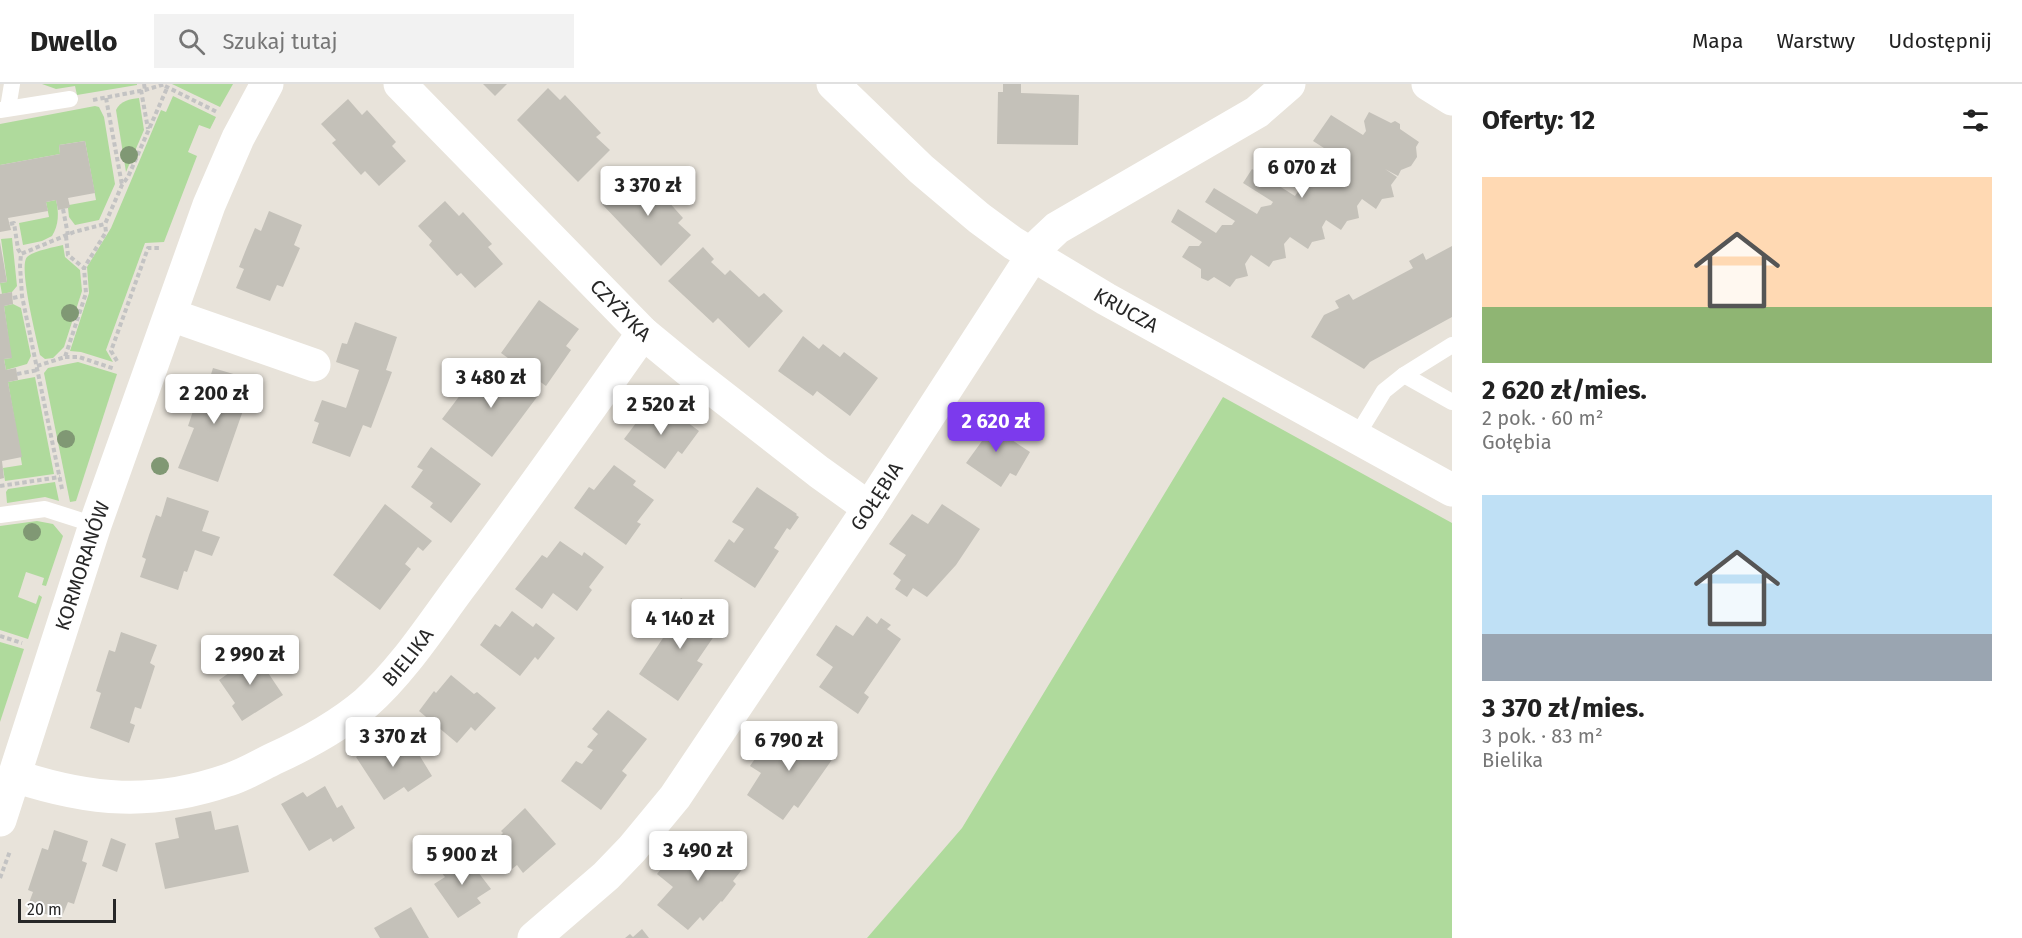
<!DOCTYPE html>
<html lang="pl">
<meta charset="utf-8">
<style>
body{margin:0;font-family:"Fira Sans",sans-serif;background:#f2f2f2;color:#222;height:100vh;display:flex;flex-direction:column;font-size:22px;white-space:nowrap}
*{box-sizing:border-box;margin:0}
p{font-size:20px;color:#767676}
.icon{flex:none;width:33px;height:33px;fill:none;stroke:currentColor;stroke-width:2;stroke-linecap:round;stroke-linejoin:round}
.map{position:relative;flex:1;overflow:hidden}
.sheet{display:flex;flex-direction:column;background:#fff;width:570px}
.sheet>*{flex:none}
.scale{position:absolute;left:18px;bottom:15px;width:98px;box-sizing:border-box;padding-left:6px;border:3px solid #272727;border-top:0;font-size:16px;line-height:21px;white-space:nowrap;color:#272727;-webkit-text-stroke:4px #fff;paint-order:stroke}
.price{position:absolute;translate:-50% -51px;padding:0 14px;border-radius:6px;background:#fff;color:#222;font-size:20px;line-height:39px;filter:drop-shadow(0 2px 3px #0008)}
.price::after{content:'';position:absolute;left:50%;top:36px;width:18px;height:14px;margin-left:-9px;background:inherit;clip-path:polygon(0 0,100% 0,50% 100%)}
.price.selected{background:#7c3aed;color:#fff}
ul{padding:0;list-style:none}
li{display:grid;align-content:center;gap:12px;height:318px;padding:0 30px}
li span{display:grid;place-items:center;height:186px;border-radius:0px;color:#555}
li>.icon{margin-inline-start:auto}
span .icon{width:108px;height:108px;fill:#fffc;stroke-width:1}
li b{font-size:26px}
h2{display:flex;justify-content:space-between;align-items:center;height:72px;padding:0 30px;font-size:26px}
header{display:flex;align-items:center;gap:36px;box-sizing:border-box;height:84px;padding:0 30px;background:#fff;border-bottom:2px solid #e0e0e0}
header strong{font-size:28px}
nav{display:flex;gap:33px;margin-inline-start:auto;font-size:21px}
.search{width:420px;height:54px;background:#f2f2f2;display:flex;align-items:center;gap:15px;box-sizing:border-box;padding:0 21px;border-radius:0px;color:#767676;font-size:22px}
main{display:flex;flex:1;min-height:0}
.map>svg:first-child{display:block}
.green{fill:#afda9c}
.building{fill:#c4c1b9}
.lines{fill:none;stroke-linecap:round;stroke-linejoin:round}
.path{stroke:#c3c3c3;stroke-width:4;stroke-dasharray:4.5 3;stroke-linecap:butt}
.service{stroke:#fff;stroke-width:16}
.minor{stroke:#fff;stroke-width:33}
.tree{fill:#809874}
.labels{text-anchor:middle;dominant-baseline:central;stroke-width:4.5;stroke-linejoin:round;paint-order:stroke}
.street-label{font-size:20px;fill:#272727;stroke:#fff}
</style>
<header>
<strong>Dwello</strong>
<div class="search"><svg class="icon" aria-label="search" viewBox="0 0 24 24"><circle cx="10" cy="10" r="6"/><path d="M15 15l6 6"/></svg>Szukaj tutaj</div>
<nav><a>Mapa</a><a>Warstwy</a><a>Udostępnij</a></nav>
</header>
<main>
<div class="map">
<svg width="1452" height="854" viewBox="0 0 1452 854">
<rect width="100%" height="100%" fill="#e8e3da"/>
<!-- green -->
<g class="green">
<polygon points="42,0 137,0 137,1 77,11 75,2 56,5"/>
<polygon points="172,0 233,0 220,23"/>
<polygon points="173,12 216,33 210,45 199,41 188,68 197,72 164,158 145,159 106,266 113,278 81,268 70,267 89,209 87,183 111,144 161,26 166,28"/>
<path d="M139 14 144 46 126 88 116 26C120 17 130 15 139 14Z"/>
<polygon points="95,22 99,23 104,33 115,100 99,136 75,141 69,133 68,124 69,121 96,116 85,57 59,61 60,70 0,81 0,40"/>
<path d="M56 116C59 128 59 141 52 152L42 157 23 161 19 139 49 133 46 118Z"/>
<polygon points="12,154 17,202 12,208 2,210 0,199 7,198 1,155"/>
<path d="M63 161 65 173 80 186 82 207 64 263 53 274 45 275 40 271C37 256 18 182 27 173 33 167 55 163 63 161Z"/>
<polygon points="13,220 21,224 31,272 27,280 6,286 4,275 11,274 4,222"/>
<polygon points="78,278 117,290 76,417 70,418 44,289 48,284"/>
<polygon points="35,293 54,390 5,397 3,384 22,381 8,298"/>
<polygon points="1223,313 1452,439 1452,854 867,854 962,744"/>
<polygon points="55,398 59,417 45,413 7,419 6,408 8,405"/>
<polygon points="37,437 53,440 63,452 46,502 42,501 44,494 26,488 18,513 36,520 39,511 42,513 28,555 0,546 0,442"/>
<polygon points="0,558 24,565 0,638"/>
</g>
<!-- building -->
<g class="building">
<polygon points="483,0 507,0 495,12"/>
<polygon points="1003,0 1021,0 1021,9 1079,11 1078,61 997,60 998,8 1003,8"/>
<polygon points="548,4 560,16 565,11 601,49 596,53 610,66 578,98 517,36"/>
<polygon points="348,15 362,31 367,26 396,58 392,62 406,77 379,102 365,87 361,91 332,59 336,56 321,40"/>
<polygon points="1369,28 1391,39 1395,37 1400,40 1400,45 1419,58 1416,63 1417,73 1411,82 1401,86 1398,92 1385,85 1397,93 1391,101 1394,113 1382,115 1376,125 1362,115 1357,122 1359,134 1347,137 1341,146 1326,136 1322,143 1325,155 1312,158 1308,165 1290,153 1284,160 1286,174 1273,177 1269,183 1251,171 1245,180 1248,192 1236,195 1230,203 1214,193 1208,197 1201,194 1201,185 1182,173 1189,162 1199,162 1202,158 1171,138 1178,125 1216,149 1222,141 1232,141 1235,137 1205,118 1214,104 1257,130 1261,123 1271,121 1273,118 1243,99 1252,85 1295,112 1299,106 1309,102 1312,99 1281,81 1290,67 1329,92 1335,82 1344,82 1346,78 1313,57 1331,31 1363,51 1366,47 1364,37"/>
<polygon points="85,57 95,109 68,114 70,123 68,124 58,126 56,116 46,118 48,127 8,134 11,146 0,148 0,81 60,70 59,61"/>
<polygon points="634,88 647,101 652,97 669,114 667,116 683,134 678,139 691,151 661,182 601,119"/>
<polygon points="445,117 459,132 463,128 492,160 488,163 503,180 475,204 461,189 457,192 429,161 432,157 418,142"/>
<polygon points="269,127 302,141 294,161 300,164 283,203 277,201 270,217 236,204 244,185 239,183 247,163 255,144 261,147"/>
<polygon points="0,158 7,198 0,199"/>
<polygon points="1452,162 1452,233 1370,278 1364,285 1311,253 1324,231 1339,224 1335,217 1349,210 1353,216 1413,184 1409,177 1423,169 1426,176"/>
<polygon points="703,163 714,175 711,178 725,191 730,186 759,213 764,209 783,227 749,264 718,234 713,239 668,197"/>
<polygon points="12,208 13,220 4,222 12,274 4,275 6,286 16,284 18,296 8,298 22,373 2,377 4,394 0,395 0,210"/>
<polygon points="539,216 579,245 566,262 571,266 546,302 501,269"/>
<polygon points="355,238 397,253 386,286 392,288 371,344 363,341 350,373 312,359 319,339 314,337 322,316 346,324 359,286 336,278 342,259 347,260"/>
<polygon points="803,252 819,265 823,260 840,273 844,268 878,294 850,332 817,307 813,312 778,287"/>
<polygon points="483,281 505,297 511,288 540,309 492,373 442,335"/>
<polygon points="213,284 247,294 241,313 247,315 218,398 178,384 194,344 188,342 195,321 202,301 207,303"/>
<polygon points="656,321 675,336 679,332 699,347 682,370 678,367 665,385 624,355 639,335 643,338"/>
<polygon points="976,332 1030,368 1016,392 1010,389 1001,403 966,379 982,357 968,344"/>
<polygon points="431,363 481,400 451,439 430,423 433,419 411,403 423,386 417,383"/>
<polygon points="614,381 636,397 633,401 654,416 637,438 641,440 626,461 574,424 589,403 594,406"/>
<polygon points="757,403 797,430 796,431 799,433 790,446 787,444 774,464 779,467 755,504 714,477 729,455 734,459 744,445 732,438"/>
<polygon points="167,413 209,427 202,447 220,453 212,472 195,466 187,488 184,487 178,506 140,493 146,475 142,473 149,451 156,431 161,433"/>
<polygon points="385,420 432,457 423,467 418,463 405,480 411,485 380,526 333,491"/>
<polygon points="942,420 980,445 956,481 927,513 913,504 907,513 895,505 901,496 893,490 906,471 889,460 912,430 928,440"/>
<polygon points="560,457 582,472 584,468 604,483 589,503 592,506 577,527 553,509 542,525 515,505 542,471 547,474"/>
<polygon points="681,514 721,542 697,577 703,580 678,617 639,590 663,554 657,551"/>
<polygon points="512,527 533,543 536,539 555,554 538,576 535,573 520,592 480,561 495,540 500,543"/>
<polygon points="867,532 877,540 881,534 891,541 887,545 901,555 864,609 869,613 858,630 819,603 833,583 816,571 836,541 853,552"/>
<polygon points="121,548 157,561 150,579 155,582 141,625 135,623 130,639 135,641 129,659 90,644 101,609 96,607 109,566 115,568"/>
<polygon points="252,565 283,611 242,637 232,622 235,619 219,596 236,584 232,579"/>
<polygon points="451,591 474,610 477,608 496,624 475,647 471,643 457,659 419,627 434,607 436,609"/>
<polygon points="608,626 647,655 622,687 627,691 601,726 561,697 576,677 582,680 593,666 587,663 598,650 592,645"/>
<polygon points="794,642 836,670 798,724 794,721 783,736 747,711 761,689 750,682 768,656 779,664"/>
<polygon points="399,653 412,672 418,669 432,692 408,708 404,703 384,716 356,673 377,659 381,665"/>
<polygon points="325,702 337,724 342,721 355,744 333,758 331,754 309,767 281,720 303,708 307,713"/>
<polygon points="525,724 556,760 523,789 517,781 512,785 502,775 507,771 496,756 503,749 501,747"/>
<polygon points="211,727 215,746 238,741 249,788 165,805 155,759 179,754 175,734"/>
<polygon points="54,746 88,757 82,777 87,779 74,820 68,818 61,835 27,824 33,808 28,806 42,764 48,766"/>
<polygon points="111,754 126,760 117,788 102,782"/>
<polygon points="712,756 744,783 733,797 736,800 722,818 721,817 703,837 700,833 688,846 657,821 673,803 657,790 681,761 690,770 698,760 705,765"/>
<polygon points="465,771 491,805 477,814 481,819 458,834 434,800 445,793 441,788"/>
<polygon points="411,823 429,854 380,854 374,844"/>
<polygon points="642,845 649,854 625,854 630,850 633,853"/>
</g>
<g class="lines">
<!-- path -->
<g class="path">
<polyline points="144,0 145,6"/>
<polyline points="165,2 217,28"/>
<polyline points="141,6 148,45"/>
<polyline points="106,14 122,101"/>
<polyline points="93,16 145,6 165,0"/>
<polyline points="63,125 68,151"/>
<polyline points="10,140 14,139 18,165 21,170"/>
<polyline points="66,152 68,171 84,184 106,148 105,140"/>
<polyline points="13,214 22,212"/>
<polyline points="65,273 79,273 115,285"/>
<polyline points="117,277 111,267 148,164 160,164"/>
<polyline points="37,282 65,273 86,209 84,184"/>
<polyline points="17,290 38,286"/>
<polyline points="0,402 60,393"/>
<polyline points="62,405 22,212 20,182 21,170 74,148 105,140 122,101 128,93 167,4"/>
<polyline points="0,552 22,559"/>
<polyline points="0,794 10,767"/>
</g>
<!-- service -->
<g class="service">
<polyline points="8,24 12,0"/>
<polyline points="0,26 70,15"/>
<polyline points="1404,291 1452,318"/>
<polyline points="1356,353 1384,307 1404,291 1452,261"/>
<polyline points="0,431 45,425 95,441"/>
</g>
<!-- minor -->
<g class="minor">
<path id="s1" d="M400 0 643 249 688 286 819 388 869 424"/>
<path id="s2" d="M833 0 921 85 979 134 1013 159 1106 215 1452 406"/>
<polyline points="1428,0 1452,15"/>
<polyline points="171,231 314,281"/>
<path id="s3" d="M15 692C91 717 152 722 228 696 244 691 259 682 273 675 306 660 339 642 366 619 403 586 431 542 460 503 523 419 583 334 643 249"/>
<path id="s4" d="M0 736 95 441 209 121 238 54 267 0"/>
<path id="s5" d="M534 854 606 792 632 765 675 713 869 424 1040 160 1057 144 1257 28 1289 0"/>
</g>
</g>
<!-- trees -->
<g class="tree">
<circle cx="129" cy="71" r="9"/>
<circle cx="70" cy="229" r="9"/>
<circle cx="66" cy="355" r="9"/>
<circle cx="160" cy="382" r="9"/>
<circle cx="32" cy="448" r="9"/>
</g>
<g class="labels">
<!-- street labels -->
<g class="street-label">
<text stroke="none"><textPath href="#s1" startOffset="316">CZYŻYKA</textPath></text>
<text stroke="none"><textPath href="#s2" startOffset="372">KRUCZA</textPath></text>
<text stroke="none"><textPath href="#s5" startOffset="562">GOŁĘBIA</textPath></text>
<text stroke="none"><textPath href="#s4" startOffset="267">KORMORANÓW</textPath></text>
<text stroke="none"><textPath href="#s3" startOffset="438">BIELIKA</textPath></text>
</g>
</g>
</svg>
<div class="scale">20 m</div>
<b class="price" style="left:1302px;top:115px">6 070 zł</b>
<b class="price" style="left:648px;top:133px">3 370 zł</b>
<b class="price" style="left:491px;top:325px">3 480 zł</b>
<b class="price" style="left:214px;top:341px">2 200 zł</b>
<b class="price" style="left:661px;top:352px">2 520 zł</b>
<b class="price selected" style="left:996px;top:369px">2 620 zł</b>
<b class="price" style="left:680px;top:566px">4 140 zł</b>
<b class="price" style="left:250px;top:602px">2 990 zł</b>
<b class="price" style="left:393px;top:684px">3 370 zł</b>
<b class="price" style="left:789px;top:688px">6 790 zł</b>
<b class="price" style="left:698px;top:798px">3 490 zł</b>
<b class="price" style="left:462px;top:802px">5 900 zł</b>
</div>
<section class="sheet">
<h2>Oferty: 12<svg class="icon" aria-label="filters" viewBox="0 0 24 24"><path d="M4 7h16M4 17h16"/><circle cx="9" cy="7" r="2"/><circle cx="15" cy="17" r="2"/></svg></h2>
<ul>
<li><span style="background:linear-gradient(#ffd9b3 70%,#8fb573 0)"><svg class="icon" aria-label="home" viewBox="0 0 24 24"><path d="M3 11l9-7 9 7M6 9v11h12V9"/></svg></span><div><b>2 620 zł/mies.</b><p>2 pok. · 60 m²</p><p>Gołębia</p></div></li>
<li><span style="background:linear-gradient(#bfe0f5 75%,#9aa5b1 0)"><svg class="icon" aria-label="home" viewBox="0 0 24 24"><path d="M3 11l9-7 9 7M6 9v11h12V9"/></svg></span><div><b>3 370 zł/mies.</b><p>3 pok. · 83 m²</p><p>Bielika</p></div></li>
</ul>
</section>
</main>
